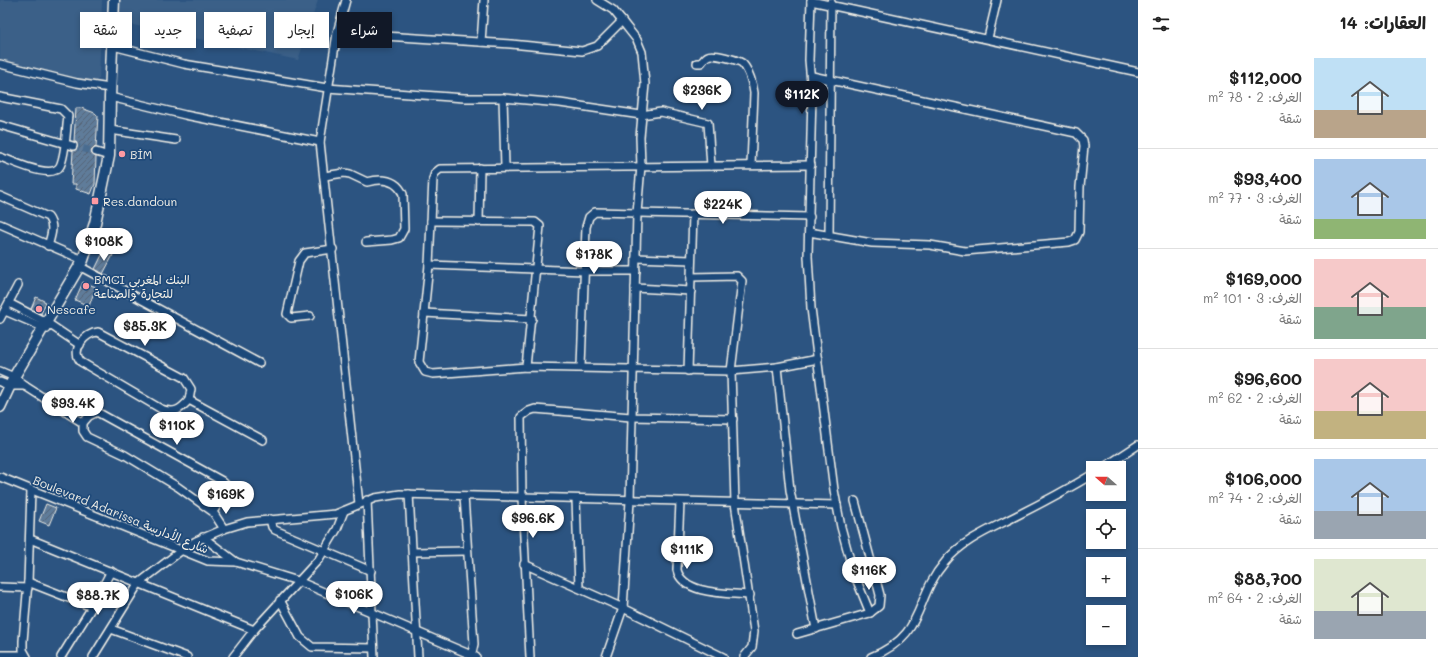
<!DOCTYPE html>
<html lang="ar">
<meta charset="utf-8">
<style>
body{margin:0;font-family:Mali,"Playpen Sans Arabic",sans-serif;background:#f2f2f2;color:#222;direction:rtl;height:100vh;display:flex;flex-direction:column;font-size:15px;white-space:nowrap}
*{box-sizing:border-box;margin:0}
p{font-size:13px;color:#767676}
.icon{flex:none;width:22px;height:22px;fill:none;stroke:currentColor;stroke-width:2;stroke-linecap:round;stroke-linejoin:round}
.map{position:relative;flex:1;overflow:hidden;direction:ltr}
.drawer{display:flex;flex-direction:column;background:#fff;width:300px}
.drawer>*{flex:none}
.hud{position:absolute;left:12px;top:12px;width:380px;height:36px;direction:rtl;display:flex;gap:8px}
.needle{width:26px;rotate:291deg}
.tools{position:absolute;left:1086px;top:461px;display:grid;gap:8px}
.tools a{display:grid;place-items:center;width:40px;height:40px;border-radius:0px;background:#fff;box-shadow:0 2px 6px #0003;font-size:20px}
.price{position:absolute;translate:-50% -34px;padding:0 9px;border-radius:14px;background:#fff;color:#222;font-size:13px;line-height:26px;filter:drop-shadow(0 1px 2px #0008)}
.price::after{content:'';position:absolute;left:50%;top:24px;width:12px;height:9px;margin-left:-6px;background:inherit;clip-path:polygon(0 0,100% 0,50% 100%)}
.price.current{background:#111827;color:#fff}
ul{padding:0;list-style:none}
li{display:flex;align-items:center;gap:12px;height:100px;padding:0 12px}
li+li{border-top:1px solid #e0e0e0}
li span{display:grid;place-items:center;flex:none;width:112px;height:80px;border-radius:0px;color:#555}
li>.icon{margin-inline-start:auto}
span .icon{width:48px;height:48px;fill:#fffc;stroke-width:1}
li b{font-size:17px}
h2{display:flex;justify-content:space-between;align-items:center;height:48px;padding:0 12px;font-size:17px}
.pill{padding:0 14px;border-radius:0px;background:#fff;box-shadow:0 2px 6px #0003;font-size:14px;line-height:36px}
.pill.current{background:#111827;color:#fff}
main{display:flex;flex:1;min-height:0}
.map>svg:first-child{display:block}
.built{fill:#3b6088}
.building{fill:url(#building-hatch);stroke:#f4f1e8}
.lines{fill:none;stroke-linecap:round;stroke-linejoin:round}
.street-tunnel{stroke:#4a6c90;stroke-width:7;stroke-dasharray:7 3.5;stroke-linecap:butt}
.street-casing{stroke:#f4f1e8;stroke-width:10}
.secondary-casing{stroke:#f4f1e8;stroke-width:13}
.street{stroke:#1f4a7a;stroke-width:7}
.secondary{stroke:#1f4a7a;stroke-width:10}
.poi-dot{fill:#ff9aa2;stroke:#1f4a7a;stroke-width:1.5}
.labels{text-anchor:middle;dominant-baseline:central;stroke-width:3.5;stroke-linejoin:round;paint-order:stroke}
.poi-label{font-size:12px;fill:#f4f1e8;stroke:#1f4a7a;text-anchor:start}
.street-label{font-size:12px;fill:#f4f1e8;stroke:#1f4a7a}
</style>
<main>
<section class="drawer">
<h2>العقارات: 14<svg class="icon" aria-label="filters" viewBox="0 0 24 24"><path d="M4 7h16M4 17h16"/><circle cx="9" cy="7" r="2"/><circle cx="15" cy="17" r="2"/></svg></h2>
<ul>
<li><span style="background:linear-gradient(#bfe0f5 65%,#b9a48a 0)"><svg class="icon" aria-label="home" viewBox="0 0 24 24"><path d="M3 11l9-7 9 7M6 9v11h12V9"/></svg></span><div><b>$112,000</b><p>الغرف: 2 · 78 m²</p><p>شقة</p></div></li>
<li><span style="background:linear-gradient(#a9c7e8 75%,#8fb573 0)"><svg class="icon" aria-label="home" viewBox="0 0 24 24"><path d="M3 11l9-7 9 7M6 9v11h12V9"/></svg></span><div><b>$93,400</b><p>الغرف: 3 · 77 m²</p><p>شقة</p></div></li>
<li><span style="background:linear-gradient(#f6c9c9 60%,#7fa58c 0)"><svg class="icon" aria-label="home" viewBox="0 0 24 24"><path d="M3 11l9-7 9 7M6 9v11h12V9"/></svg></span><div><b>$169,000</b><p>الغرف: 3 · 101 m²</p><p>شقة</p></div></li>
<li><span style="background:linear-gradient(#f6c9c9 65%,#c2b280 0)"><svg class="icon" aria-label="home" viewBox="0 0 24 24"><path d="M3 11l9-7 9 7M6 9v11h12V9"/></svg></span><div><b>$96,600</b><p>الغرف: 2 · 62 m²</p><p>شقة</p></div></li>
<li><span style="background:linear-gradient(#a9c7e8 65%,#9aa5b1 0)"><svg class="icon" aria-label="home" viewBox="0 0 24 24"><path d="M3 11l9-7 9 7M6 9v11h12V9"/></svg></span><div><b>$106,000</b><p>الغرف: 2 · 74 m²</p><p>شقة</p></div></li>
<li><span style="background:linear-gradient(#dfe7d0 65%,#9aa5b1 0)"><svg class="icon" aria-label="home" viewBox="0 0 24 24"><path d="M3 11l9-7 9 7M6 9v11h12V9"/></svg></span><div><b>$88,700</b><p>الغرف: 2 · 64 m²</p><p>شقة</p></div></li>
</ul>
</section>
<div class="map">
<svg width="1138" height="657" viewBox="0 0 1138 657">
<defs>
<pattern id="building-hatch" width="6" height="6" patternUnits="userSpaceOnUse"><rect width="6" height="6" fill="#5e7b9a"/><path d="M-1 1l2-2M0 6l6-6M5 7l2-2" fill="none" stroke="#556474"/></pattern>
</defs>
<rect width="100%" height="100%" fill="#2c5481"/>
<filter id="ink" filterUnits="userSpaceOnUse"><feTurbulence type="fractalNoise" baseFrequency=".025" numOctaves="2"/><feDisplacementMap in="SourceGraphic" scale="8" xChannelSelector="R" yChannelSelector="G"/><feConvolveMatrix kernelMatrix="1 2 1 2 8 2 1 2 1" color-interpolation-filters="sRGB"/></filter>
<g filter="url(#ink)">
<!-- built -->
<g class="built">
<polygon points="0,0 102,0 99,79 92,84 0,62"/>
<polygon points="115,0 318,0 298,60 114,21"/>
</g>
<!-- building -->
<g class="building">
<polygon points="76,108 81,108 95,113 98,116 96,147 92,149 91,153 96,157 95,184 91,194 76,189 76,184 71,184 73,151 78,147 77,143 74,141"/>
<polygon points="104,251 113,255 103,274 95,269"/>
<polygon points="83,282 96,287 89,306 75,300"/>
<polygon points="36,297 46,302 41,314 31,309"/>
<polygon points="46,504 56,508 49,525 39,521"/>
</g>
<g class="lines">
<!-- street-tunnel -->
<polyline class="street-tunnel" points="73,146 96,152"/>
<defs>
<g id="street">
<polyline points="346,0 337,33 320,142 359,504"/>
<polyline points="597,0 613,10 622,21 637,40 642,52 645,84 640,137 641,166 637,213 630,501 623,608 606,657"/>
<polyline points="811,0 809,60 812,94 808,256 811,308 834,490 841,527 853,571 870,613"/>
<polyline points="811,1 1138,72"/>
<polyline points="337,33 511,44 582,51 597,46 622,21"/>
<polyline points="988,38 997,0"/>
<polyline points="481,42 484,0"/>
<polyline points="113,46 184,64 327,88 464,98 503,98 560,103 641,115 661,112 708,123 711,166"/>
<path d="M697 63H701C703 61 705 57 708 56 712 53 740 60 743 64 749 71 753 84 754 93L751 165"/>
<polyline points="0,64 77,83 110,88"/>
<path d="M0 97 61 109 68 116C66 130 66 154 60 166 52 181 13 161 0 157"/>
<polyline points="110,97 185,115 320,142"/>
<polyline points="503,98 505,167"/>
<polyline points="0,125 73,146"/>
<polyline points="110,130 176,140"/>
<polyline points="96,152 109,156"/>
<polyline points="811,165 440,169 435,173 433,179 429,265 419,362 425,372 433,374 526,367 731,371 777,367 818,359"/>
<path d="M324 176 344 173 350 174 367 182C382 178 396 179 403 194L404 229 399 238 392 240 366 242"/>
<path d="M0 196 48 217C55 226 51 236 48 246"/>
<polyline points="431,221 535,222 540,226 526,367"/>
<polyline points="479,222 480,168"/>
<polyline points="0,224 83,260"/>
<polyline points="809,232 872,243 930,245 965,251 1069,242 1075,240 1079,232 1080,187 1084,146 1083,140 1076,133 812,76"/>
<polyline points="829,235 831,2"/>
<polyline points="636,258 691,260"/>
<polyline points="429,265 584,271 636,271"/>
<polyline points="79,266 259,363"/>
<polyline points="691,277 737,276 742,281 731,371 735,503 754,631 752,647 744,657"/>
<polyline points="635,288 691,291"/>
<polyline points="9,303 46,322 80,345"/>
<polyline points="5,311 47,329"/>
<polyline points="424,313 532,319"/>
<polyline points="310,316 291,318 287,314 299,261 305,253 333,249"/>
<polyline points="0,319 18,285"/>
<path d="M98 332 184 378 191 389 189 400C180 410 175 414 161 409L81 362C70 350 85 333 98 332Z"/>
<polyline points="581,367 586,227 589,217 595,212 810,217"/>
<polyline points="777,367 790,490 816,629"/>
<polyline points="0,371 14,377 25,386 83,423"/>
<polyline points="688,371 693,214"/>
<polyline points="0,382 10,386 25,386"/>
<polyline points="189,400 263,440"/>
<polyline points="1103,468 1138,445"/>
<polyline points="0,477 208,561 236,562 298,581 476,657"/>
<polyline points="409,494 418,657"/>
<polyline points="464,496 474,644 471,657"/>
<polyline points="576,499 579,588"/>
<polyline points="367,500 374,657"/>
<path d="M680 502 677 570C683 595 728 593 750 595"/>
<polyline points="213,512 225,493 226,485 222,481 97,412 89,416 83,423 83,431 87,437 125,455 178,487 213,512 224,529"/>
<polyline points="270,519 272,527 275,530 371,571"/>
<polyline points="203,537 236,562"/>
<polyline points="30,539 254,630"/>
<polyline points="413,552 467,551"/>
<polyline points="524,564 623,608 723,657"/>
<polyline points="28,582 92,607"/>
<polyline points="0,587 28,588"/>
<polyline points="280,600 300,637 312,647 373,648"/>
<polyline points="111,629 187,657"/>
<polyline points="797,634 870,613 879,606 880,595 855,501"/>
<polyline points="0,655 24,655"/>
<polyline points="27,657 23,650 23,641 28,582 31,490"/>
<polyline points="61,657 92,607 111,571"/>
<polyline points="93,657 139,583 182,550 196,541 224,529 247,522 336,514 375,498 400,494 837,505"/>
<polyline points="233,657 254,630 319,559 337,529 344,511"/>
<polyline points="530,657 522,498 521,417 529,411 535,409 631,417 733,419"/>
<path d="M871 657C927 635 913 599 945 562 963 540 991 529 1016 516 1042 503 1068 489 1093 474"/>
</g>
<polyline id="secondary" points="0,407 14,377 83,260 95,223 109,156 110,97 114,0"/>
</defs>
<!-- street casing -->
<use href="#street" class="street-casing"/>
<!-- secondary casing -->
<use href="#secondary" class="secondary-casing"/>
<!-- street -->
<use href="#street" class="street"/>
<!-- secondary -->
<use href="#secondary" class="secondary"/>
</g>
</g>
<!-- markers -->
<g class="poi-dot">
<circle cx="122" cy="154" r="4"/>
<rect x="91" y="197" width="8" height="8" rx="2"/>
<circle cx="86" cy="286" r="4"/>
<circle cx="39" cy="309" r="4"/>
</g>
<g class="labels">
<!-- poi labels -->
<g class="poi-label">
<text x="130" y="154">BİM</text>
<text x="103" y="201">Res.dandoun</text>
<text x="94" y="279">BMCI البنك المغربي<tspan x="94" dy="14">للتجارة والصناعة</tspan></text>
<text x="47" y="309">Nescafe</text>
</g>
<!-- street labels -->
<g class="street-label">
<text transform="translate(121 514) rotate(22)">Boulevard Adarissa شارع الأدارسة</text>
</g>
</g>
</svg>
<div class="tools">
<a><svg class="needle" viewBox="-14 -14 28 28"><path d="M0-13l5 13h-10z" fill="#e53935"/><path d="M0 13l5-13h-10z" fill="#767676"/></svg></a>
<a><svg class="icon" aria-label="locate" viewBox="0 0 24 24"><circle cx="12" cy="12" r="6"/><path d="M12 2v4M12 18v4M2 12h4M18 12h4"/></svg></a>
<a>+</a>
<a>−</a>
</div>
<b class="price" style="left:702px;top:111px">$236K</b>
<b class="price current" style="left:802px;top:115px">$112K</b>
<b class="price" style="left:723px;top:225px">$224K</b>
<b class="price" style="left:104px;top:262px">$108K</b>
<b class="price" style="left:594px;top:275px">$178K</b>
<b class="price" style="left:145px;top:347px">$85.3K</b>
<b class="price" style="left:73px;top:424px">$93.4K</b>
<b class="price" style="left:177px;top:446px">$110K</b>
<b class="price" style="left:226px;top:515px">$169K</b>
<b class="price" style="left:533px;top:539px">$96.6K</b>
<b class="price" style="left:687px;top:570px">$111K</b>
<b class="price" style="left:869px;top:591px">$116K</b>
<b class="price" style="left:354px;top:615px">$106K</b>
<b class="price" style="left:98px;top:616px">$88.7K</b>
<div class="hud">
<a class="pill current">شراء</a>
<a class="pill">إيجار</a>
<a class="pill">تصفية</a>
<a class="pill">جديد</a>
<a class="pill">شقة</a>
</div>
</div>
</main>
